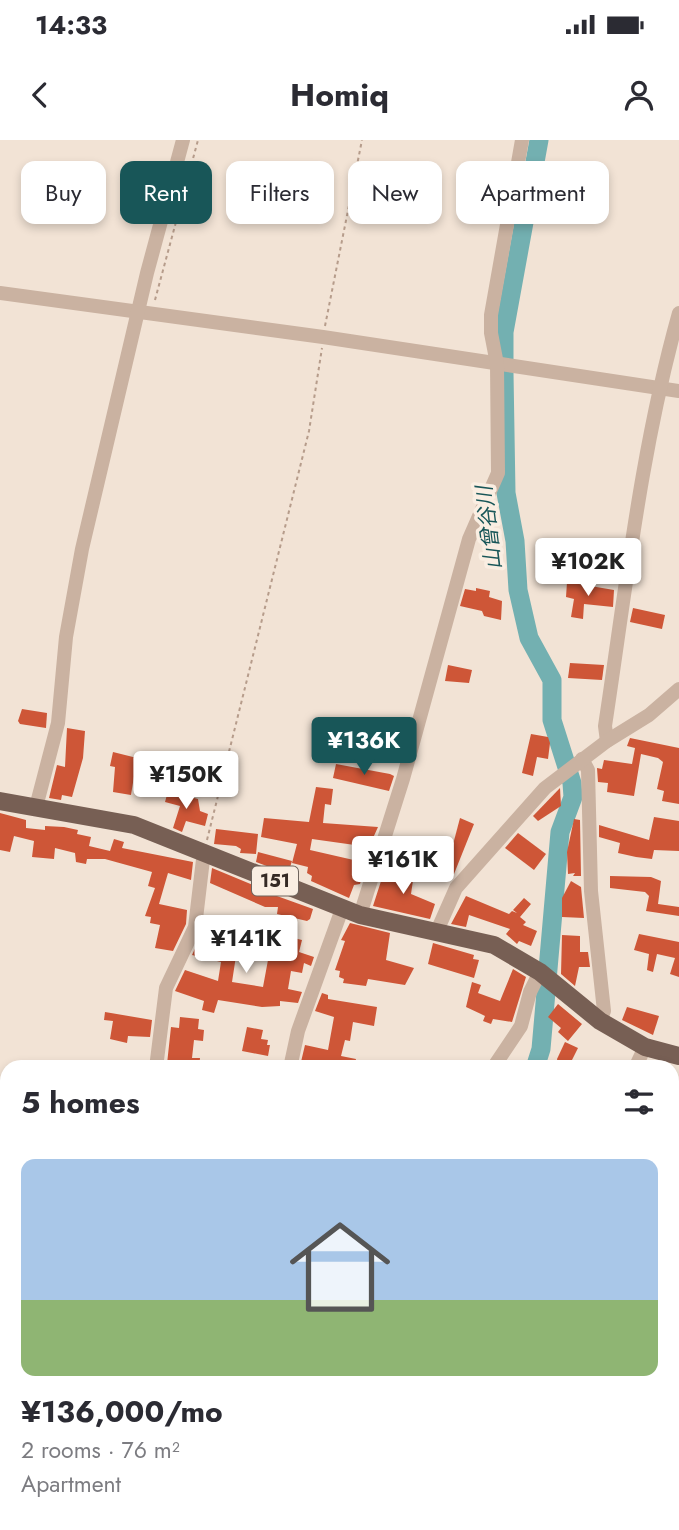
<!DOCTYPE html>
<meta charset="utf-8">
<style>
body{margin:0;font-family:Jost,"Noto Sans JP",sans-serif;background:#f7f7f7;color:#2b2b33;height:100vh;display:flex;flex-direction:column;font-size:26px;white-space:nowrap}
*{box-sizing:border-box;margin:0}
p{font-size:23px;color:#7c7c81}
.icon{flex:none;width:38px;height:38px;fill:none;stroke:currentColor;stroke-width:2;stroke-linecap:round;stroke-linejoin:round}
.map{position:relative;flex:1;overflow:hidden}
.side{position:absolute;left:0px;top:920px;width:679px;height:471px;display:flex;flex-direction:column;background:#fff;border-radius:21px 21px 0 0;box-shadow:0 4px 10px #0003}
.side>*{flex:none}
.hud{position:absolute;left:21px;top:21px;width:637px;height:63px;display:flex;gap:14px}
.price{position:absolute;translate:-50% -60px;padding:0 16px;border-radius:7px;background:#fff;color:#222;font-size:23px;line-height:46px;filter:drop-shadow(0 2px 4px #0008)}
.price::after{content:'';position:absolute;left:50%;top:42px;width:21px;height:16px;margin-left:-10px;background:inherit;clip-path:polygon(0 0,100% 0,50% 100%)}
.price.current{background:#185658;color:#fff}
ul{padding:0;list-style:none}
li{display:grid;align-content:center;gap:14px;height:371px;padding:0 21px}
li+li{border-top:2px solid #e1e1e2}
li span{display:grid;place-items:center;height:217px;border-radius:14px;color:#555}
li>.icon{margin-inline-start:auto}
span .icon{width:126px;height:126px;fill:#fffc;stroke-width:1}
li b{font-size:30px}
h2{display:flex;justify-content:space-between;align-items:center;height:84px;padding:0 21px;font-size:30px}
.chip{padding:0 24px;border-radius:14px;background:#fff;box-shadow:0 4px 10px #0003;font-size:24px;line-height:63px}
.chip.current{background:#185658;color:#fff}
.status{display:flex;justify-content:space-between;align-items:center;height:49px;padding:0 35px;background:#fff;direction:ltr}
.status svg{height:19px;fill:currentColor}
header{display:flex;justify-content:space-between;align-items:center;height:91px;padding:0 21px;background:#fff;font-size:32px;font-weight:700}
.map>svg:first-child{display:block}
.green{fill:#b4c295}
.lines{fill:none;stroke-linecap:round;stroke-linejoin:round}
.stream{stroke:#73b0b1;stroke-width:3.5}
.river{stroke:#73b0b1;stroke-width:19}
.building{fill:#ce5637}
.path{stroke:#b69c8b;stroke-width:2;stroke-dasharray:3.5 3.5;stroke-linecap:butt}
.minor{stroke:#cab2a1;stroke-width:14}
.major{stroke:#775f54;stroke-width:18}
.labels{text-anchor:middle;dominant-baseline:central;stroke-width:7;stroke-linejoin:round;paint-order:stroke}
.shield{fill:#faeee2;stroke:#6f645d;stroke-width:2}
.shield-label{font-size:18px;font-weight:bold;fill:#342924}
.water-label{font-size:21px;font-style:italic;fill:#185658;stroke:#faeee2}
</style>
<div class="status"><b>14:33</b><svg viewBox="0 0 49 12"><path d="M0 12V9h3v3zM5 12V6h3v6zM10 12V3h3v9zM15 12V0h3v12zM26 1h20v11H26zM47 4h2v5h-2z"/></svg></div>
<header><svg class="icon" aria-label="back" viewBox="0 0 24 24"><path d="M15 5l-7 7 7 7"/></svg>Homiq<svg class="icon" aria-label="person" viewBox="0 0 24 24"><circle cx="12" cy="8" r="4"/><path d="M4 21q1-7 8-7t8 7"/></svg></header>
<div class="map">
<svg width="679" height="1390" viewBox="0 0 679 1390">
<rect width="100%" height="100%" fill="#f2e3d5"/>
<!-- green -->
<g class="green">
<polygon points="679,1116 679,1390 548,1390 551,1384 672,1384 672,1126"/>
<polygon points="7,1348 7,1384 63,1384 69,1390 0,1390 0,1352"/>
</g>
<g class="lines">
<!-- stream -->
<polyline class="stream" points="421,1390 423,1384"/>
<!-- river -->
<polyline class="river" points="535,928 541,909 560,692 573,657 572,643 552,580 552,540 529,498 518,450 515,401 506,353 504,233 504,192 539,0"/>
</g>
<!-- building -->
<g class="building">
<polygon points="567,442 614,450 613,467 584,464 583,479 571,477 574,459 566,457"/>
<polygon points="476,448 490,451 489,457 502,461 501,480 484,476 482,471 460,466 465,449 476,451"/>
<polygon points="633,468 665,475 662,489 630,482"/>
<polygon points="570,523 604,525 602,540 568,538"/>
<polygon points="448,525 472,530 469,543 445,541"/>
<polygon points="22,569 47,573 46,588 20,584 18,581"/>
<polygon points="67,588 85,591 83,618 72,657 62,655 61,660 49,658 57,625 65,627"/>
<polygon points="531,594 548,597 550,603 548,619 537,617 533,636 522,633"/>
<polygon points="630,598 679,608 679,664 662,661 664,651 657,649 663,622 658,618 641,614 634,656 607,652 608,643 598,642 597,628 602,629 604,620 632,624 635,608 627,606"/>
<polygon points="113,612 137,618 131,655 113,652 115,627 110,626"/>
<polygon points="336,624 390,634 394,636 389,651 333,638"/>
<polygon points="316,647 333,649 331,665 325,664 323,683 378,687 369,707 312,699 310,710 358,721 357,724 365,726 360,744 354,745 349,758 311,741 312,736 307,733 308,727 292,723 297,704 261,697 264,678 309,682"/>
<polygon points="560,648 561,666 538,681 533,676"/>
<polygon points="168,651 198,659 200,671 208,674 205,686 186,681 182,692 173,688 180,666 165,662"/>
<polygon points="0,673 26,680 26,688 45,690 45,686 64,687 78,690 77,694 91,697 89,706 110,711 114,699 124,702 122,708 193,722 191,740 168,733 159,764 187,770 186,784 173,811 155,808 160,785 150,783 151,777 145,776 155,748 148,746 152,732 105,719 87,719 86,724 76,722 75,713 55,708 54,719 32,717 34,701 14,696 10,712 0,710"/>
<polygon points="654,677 679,681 679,711 654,710 652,719 636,717 618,713 620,703 599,697 599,685 649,700"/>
<polygon points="460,678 474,684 454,734 446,731"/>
<polygon points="574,679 580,680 581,736 573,736 575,733 568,734 567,712"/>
<polygon points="216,689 258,694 256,714 240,713 241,709 236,706 214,704"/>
<polygon points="518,693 546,714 534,730 505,708"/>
<polygon points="258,712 292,721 288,734 256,722"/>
<polygon points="402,724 415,727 411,754 435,764 430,779 373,766 382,738 397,742"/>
<polygon points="212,728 253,745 252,747 313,769 310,779 307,781 277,774 278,767 265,767 210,743"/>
<polygon points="610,736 651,737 661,741 658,764 679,767 679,776 646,771 649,756 645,752 610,748"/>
<polygon points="571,741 581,747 584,778 562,777 562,758"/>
<polygon points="466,756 509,774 512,771 517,773 513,770 524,758 531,764 520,777 526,782 523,785 537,791 531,806 519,801 517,804 506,794 510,789 469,775 466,787 451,784"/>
<polygon points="350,783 390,793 386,820 414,828 405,845 368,839 366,846 343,843 344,839 339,837 340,831 335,830 345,801 341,800"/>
<polygon points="273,793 302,800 299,812 314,817 311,826 304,823 302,833 291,831 288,849 302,852 298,863 280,861 280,866 262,867 218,860 214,873 202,870 204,861 175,851 185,830 218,841 221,822 192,815 201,796 208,796 226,801 229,804 227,814 236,816 232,842 263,847"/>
<polygon points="639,794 679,802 679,837 670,834 675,818 657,814 653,832 647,830 649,814 634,810"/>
<polygon points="562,795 580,796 580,812 588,812 590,827 579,827 575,846 561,834"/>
<polygon points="433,803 474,815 473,819 479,820 474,838 428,824"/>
<polygon points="513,829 526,837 512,882 493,879 491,884 483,881 485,876 481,874 466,867 472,842 481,845 478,853 500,861"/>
<polygon points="322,853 328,855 328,859 377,867 374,886 353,882 350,901 345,900 341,916 356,919 354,928 300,926 305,905 328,910 334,877 315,871"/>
<polygon points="558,864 582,884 568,901 558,892 561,888 548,877"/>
<polygon points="627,867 659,876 653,895 622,880"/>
<polygon points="105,872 152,880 150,897 128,896 127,903 110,899 113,881 104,880"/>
<polygon points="180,877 199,879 198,889 204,890 203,901 194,900 192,918 200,918 199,928 167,924 171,887 179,888"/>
<polygon points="247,887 263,890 261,899 268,900 267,905 270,905 268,916 242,911"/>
<polygon points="565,902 578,908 568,928 558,924 557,919"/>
</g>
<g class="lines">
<!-- path -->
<g class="path">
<polyline points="155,160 198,0"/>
<polyline points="325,186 362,0"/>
<polyline points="207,700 309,291 322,208"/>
</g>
<!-- minor -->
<g class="minor">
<polyline points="0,153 323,197 679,251"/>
<path d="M607 601 605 586C626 448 641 308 679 173"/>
<polyline points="582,619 588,630 591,751 604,871 600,881"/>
<polyline points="36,667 58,583 66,497 82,409 147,133 183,0"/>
<polyline points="360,775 403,639 469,399 498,333 497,224 491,193 491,175 522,0"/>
<polyline points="437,791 456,748 545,648 607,601 649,575 679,549"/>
<polyline points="156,928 166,848 195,787 204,711"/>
<polyline points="290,928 298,891 342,769"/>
<polyline points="493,928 521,886 530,852 540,832"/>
<polyline points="635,928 645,907"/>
<polyline points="0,1205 7,1206"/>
<polyline points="178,1384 187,1390"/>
<polyline points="462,1390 464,1384"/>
</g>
<!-- major -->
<polyline class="major" points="0,661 134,685 360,775 494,805 540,832 600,881 645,907 679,916"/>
</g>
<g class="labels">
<!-- shield labels -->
<rect class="shield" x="252" y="726.5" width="46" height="29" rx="5"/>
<g class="shield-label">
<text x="275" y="741">151</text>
</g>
<!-- water labels -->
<g class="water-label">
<text transform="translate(489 388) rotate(-97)">山曾谷川</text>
</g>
</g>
</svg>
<b class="price" style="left:588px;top:458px">¥102K</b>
<b class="price current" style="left:364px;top:637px">¥136K</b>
<b class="price" style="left:186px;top:671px">¥150K</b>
<b class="price" style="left:403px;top:756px">¥161K</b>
<b class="price" style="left:246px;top:835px">¥141K</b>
<div class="hud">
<a class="chip">Buy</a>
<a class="chip current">Rent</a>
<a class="chip">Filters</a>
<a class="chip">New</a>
<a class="chip">Apartment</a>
</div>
<section class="side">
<h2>5 homes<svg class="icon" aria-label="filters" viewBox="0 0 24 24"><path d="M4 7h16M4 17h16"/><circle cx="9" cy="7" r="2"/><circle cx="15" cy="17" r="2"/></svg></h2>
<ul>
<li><span style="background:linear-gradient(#a9c7e8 65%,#8fb573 0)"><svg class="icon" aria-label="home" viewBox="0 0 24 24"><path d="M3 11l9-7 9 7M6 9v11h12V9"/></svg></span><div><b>¥136,000/mo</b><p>2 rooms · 76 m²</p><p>Apartment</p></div></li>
</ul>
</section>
</div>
